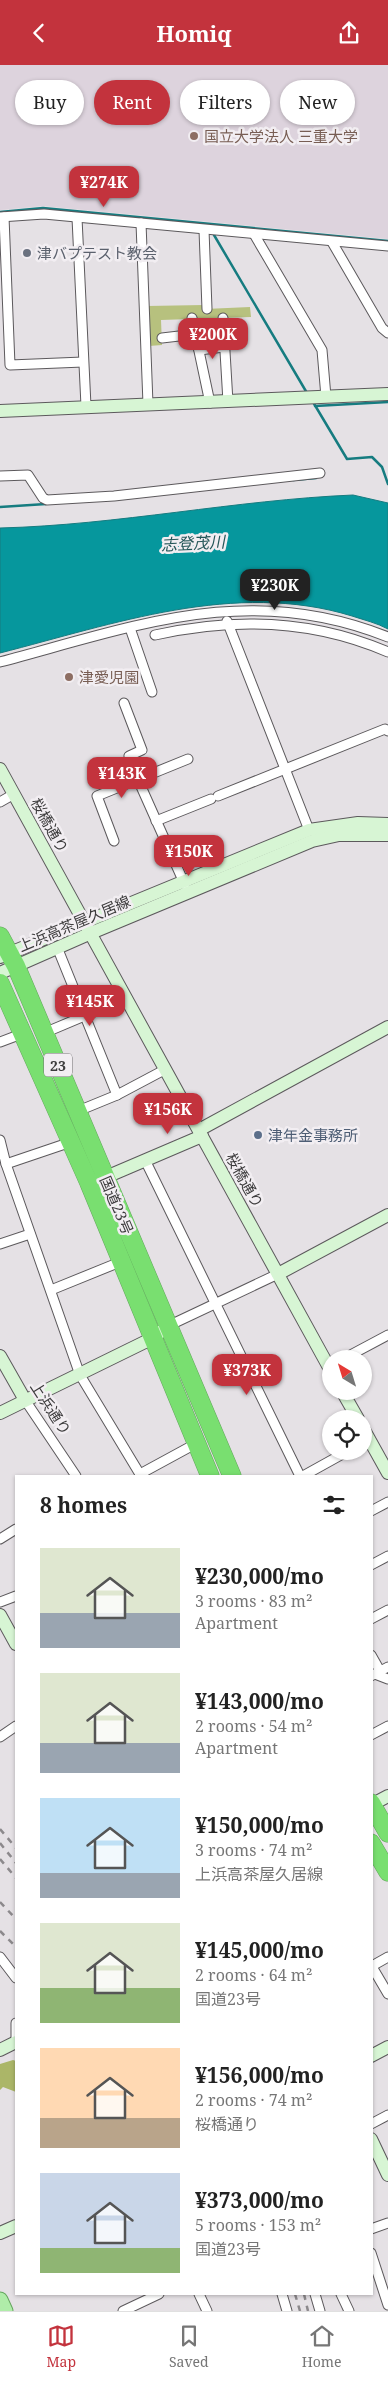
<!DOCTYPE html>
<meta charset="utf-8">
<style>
body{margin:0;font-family:"Noto Serif","Noto Sans JP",serif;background:#f2f2f2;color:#222;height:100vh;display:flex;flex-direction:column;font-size:19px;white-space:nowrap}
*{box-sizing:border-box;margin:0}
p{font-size:16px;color:#767676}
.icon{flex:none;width:28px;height:28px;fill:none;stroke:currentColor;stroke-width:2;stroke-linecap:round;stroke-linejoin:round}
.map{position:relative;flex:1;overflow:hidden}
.details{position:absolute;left:15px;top:1410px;width:358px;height:820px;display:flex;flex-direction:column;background:#fff;border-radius:0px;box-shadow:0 1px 4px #0004}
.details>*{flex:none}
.top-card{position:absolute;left:15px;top:15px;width:359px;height:45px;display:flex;gap:10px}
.needle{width:32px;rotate:322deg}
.buttons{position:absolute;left:322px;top:1285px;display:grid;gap:10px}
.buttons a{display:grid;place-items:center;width:50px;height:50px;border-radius:50%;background:#fff;box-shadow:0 1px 4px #0004;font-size:25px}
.price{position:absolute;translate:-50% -42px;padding:0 11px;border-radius:10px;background:#c3333d;color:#fff;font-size:16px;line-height:32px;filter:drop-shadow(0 1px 2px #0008)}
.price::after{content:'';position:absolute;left:50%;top:30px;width:15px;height:11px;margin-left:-8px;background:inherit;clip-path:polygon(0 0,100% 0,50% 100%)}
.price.on{background:#222;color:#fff}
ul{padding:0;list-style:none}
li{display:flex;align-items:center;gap:15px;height:125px;padding:0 25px}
li span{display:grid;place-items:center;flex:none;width:140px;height:100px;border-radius:0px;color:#555}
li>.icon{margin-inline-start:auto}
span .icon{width:60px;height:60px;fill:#fffc;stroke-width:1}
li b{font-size:21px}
h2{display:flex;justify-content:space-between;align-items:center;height:60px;padding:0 25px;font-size:21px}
.chip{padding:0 18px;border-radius:22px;background:#fff;box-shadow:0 1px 4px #0004;font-size:18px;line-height:45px}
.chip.on{background:#c3333d;color:#fff}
header{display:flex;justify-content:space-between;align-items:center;height:65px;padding:0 25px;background:#c3333d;color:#fff;font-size:22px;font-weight:700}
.tab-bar{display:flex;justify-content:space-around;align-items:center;height:70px;border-top:1px solid #e0e0e0;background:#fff;font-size:14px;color:#767676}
.tab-bar a{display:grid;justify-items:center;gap:2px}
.tab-bar .on{color:#c3333d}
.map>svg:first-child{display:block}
.built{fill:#ddd3dd}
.green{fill:#b7c17e}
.forest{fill:#abb668}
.water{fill:#06979d;stroke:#167c80}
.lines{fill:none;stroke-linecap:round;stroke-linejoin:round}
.stream{stroke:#167c80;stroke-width:2.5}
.street-casing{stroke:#5c595c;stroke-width:11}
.secondary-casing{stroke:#5c595c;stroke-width:14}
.primary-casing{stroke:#64a65e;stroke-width:17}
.highway-casing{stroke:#64a65e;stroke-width:19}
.street{stroke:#fff;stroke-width:9}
.secondary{stroke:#d7f5d4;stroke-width:12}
.primary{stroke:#afeca9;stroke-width:15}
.highway{stroke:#79df70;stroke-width:18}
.rail{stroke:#8c898c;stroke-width:2.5;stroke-dasharray:6 6;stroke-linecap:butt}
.education-dot{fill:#8d6e63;stroke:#f2eef2;stroke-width:2}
.worship-dot{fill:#6b7280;stroke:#f2eef2;stroke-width:2}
.service-dot{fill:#5c6f8a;stroke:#f2eef2;stroke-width:2}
.labels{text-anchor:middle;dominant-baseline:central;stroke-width:5;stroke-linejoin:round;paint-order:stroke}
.shield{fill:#f2eef2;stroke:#737173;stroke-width:1}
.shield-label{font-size:14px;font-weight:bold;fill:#3d3c3d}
.education-label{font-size:15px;fill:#785e54;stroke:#f2eef2;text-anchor:start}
.worship-label{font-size:15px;fill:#5b616d;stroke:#f2eef2;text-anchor:start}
.street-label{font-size:15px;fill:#3d3c3d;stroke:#f2eef2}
.service-label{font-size:15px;fill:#4e5e75;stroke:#f2eef2;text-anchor:start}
.water-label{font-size:16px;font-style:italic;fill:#245658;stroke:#f2eef2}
</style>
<header><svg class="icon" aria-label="back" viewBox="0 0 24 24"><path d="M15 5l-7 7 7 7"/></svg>Homiq<svg class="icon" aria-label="share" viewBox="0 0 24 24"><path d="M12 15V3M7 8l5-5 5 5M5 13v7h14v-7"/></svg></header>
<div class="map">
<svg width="388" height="2246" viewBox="0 0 388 2246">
<rect width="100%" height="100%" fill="#e5e1e5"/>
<!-- built -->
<polygon class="built" points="0,0 388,0 388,174 43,141 0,145"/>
<!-- green -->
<polygon class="green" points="204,240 205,244 250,242 251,252 161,255 162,280 149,281 147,241"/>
<!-- forest -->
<polygon class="forest" points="13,1995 16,1996 16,2027 3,2022 0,2025 0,1999"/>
<!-- water -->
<path class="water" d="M353 430 388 438V564C377 558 364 555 352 551 235 515 114 559 0 588V463C118 460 235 435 353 430Z"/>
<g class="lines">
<!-- stream -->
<g class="stream">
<polyline points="0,147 43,143 388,176"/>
<polyline points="214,170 307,328"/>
<polyline points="313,337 347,394 372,392 382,402 388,419"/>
<polyline points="315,341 388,337"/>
<polyline points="293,415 316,413"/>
<polyline points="0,442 46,439"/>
</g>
<defs>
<g id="street">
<polyline points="0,152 44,149 388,181"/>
<polyline points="4,152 10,300 83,297"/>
<polyline points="77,153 86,341"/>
<polyline points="141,158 148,339"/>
<polyline points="204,165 207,244"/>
<polyline points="254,169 322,285 326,332"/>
<polyline points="332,177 382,263 388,268"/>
<polyline points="192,253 210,338"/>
<polyline points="223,253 228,337"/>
<polyline points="162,273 196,269"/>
<polyline points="199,285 224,282"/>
<polyline points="0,411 28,410 43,433 47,435 114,431 320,408"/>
<polyline points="227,556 309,765"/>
<polyline points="130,563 152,627"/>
<path d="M155 570C235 552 312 554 388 587"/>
<path d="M0 597C136 561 249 516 388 572"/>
<polyline points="124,638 142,685 129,691 135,708 185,820"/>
<polyline points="218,731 385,664 388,666"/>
<polyline points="0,737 14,729"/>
<polyline points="156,756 211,734"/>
<polyline points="114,776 97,731 188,694"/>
<polyline points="57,882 117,1030"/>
<polyline points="44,968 127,933"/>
<polyline points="0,977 24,968"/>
<polyline points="78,1046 117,1030 166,1004"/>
<polyline points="0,1075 6,1099 80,1310 141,1411"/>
<polyline points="145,1095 300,1411"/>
<polyline points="6,1099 71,1077"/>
<polyline points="0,1179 30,1169"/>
<polyline points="51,1225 120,1197"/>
<polyline points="168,1261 278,1209"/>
<polyline points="343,1294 388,1270"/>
<polyline points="25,1335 76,1411"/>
<polyline points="140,1409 197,1378"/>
<polyline points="303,1411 348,1386"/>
<polyline points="371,1446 388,1437"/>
<polyline points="0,1474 16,1464"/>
<polyline points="371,1500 388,1491"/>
<polyline points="0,1537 16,1531"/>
<polyline points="371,1554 388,1545"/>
<polyline points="371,1590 380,1606"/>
<polyline points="375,1609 388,1614"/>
<polyline points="371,1611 388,1602"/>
<polyline points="371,1670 388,1661"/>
<polyline points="0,1672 16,1661"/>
<polyline points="0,1892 16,1913"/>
<polyline points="371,1900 388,1929"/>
<polyline points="372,1901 388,1892"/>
<polyline points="16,1958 16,1975"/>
<polyline points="371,2059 388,2050"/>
<polyline points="371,2164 388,2158"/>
<polyline points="371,2188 388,2240"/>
<polyline points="199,2229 207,2246"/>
<polyline points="282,2229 287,2246"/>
<polyline points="315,2229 320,2246"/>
<polyline points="341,2229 349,2246"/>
<polyline points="123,2246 159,2229"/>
</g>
<g id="secondary">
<polyline points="0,346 388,329"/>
<polyline points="0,704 331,1306"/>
<polyline points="0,892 309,765 358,758 388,759"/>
<polyline points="0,908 91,868 312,776 339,770 388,770"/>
<polyline points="199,1065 388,962"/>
<polyline points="99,1115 202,1071"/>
<polyline points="278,1209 388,1150"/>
<polyline points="0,1291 25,1335"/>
<polyline points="342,1326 358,1354"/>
<polyline points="0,1348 153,1273 168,1261"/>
<polyline points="364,1365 388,1408"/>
<polyline points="0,1550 16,1579"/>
<polyline points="371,1740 388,1731"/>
<polyline points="0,1985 16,1977"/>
<polyline points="371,1991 388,1982"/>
<polyline points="371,2074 388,2110"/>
<polyline points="0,2168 16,2161"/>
</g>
<polyline id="primary" points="0,2235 5,2246"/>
<g id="highway">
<polyline points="0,871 16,901 232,1411"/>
<polyline points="0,918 89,1118 210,1411"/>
<polyline points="371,1738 388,1768"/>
<polyline points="371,1778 388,1807"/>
</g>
</defs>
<!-- street casing -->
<use href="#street" class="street-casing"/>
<!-- secondary casing -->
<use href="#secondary" class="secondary-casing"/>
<!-- primary casing -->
<use href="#primary" class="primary-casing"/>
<!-- highway casing -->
<use href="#highway" class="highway-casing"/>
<!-- street -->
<use href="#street" class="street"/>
<!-- secondary -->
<use href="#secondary" class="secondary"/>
<!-- primary -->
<use href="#primary" class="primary"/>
<!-- highway -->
<use href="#highway" class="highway"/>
<!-- rail -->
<g class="rail">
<polyline points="0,1764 16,1783"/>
<polyline points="0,1778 16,1798"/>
<polyline points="0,1794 16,1813"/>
<polyline points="0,1837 16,1854"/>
<polyline points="0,1866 16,1882"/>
<polyline points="295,2229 300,2246"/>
<polyline points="304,2229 308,2246"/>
</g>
</g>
<!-- markers -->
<g class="education-dot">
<circle cx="194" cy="71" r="5"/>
<circle cx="69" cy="612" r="5"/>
</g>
<circle class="worship-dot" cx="27" cy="188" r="5"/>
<circle class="service-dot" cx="258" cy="1070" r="5"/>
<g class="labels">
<!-- shield labels -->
<rect class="shield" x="44" y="988.5" width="28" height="23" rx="4"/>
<g class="shield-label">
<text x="58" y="1000">23</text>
</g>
<!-- education labels -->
<g class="education-label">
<text x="204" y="71">国立大学法人 三重大学</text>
<text x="79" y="612">津愛児園</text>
</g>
<!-- worship labels -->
<g class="worship-label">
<text x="37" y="188">津バプテスト教会</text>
</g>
<!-- street labels -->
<g class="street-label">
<text transform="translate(50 760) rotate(61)">桜橋通り</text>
<text transform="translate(74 858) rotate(-23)">上浜高茶屋久居線</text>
<text transform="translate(245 1115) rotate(61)">桜橋通り</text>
<text transform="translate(117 1140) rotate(67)">国道23号</text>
<text transform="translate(51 1343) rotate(57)">上浜通り</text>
</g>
<!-- service labels -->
<g class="service-label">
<text x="268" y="1070">津年金事務所</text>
</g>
<!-- water labels -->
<g class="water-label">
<text transform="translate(193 478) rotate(-3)">志登茂川</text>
</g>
</g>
</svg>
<div class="buttons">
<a><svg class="needle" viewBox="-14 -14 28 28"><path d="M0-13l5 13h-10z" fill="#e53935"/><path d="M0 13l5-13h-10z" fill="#767676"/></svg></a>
<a><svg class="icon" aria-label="locate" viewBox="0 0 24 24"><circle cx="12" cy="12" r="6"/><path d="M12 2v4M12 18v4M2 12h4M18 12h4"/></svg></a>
</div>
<b class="price" style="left:104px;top:143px">¥274K</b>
<b class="price" style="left:213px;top:295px">¥200K</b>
<b class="price on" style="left:275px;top:546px">¥230K</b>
<b class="price" style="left:122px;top:734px">¥143K</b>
<b class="price" style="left:189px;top:812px">¥150K</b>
<b class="price" style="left:90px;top:962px">¥145K</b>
<b class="price" style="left:168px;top:1070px">¥156K</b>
<b class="price" style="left:247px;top:1331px">¥373K</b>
<div class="top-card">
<a class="chip">Buy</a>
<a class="chip on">Rent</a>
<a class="chip">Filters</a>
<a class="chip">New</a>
</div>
<section class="details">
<h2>8 homes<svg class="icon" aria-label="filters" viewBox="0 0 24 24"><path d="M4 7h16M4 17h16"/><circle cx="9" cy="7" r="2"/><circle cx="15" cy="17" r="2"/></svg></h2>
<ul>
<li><span style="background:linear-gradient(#dfe7d0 65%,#9aa5b1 0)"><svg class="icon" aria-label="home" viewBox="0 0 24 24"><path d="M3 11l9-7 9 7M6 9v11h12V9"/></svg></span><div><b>¥230,000/mo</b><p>3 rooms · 83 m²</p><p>Apartment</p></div></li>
<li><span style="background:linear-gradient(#dfe7d0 70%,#9aa5b1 0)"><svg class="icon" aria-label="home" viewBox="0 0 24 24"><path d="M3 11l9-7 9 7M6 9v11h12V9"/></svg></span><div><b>¥143,000/mo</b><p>2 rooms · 54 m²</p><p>Apartment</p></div></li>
<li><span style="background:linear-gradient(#bfe0f5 75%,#9aa5b1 0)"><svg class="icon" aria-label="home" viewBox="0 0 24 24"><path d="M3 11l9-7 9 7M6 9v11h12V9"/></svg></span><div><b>¥150,000/mo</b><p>3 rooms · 74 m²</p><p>上浜高茶屋久居線</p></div></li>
<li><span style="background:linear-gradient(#dfe7d0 65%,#8fb573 0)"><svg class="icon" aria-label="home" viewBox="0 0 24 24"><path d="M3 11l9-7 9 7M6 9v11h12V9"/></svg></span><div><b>¥145,000/mo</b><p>2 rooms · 64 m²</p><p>国道23号</p></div></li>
<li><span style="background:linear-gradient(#ffd9b3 70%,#b9a48a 0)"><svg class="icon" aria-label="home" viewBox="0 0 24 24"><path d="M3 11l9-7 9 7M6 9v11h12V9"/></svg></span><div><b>¥156,000/mo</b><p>2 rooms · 74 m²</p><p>桜橋通り</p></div></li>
<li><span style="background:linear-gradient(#c9d6e8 75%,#8fb573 0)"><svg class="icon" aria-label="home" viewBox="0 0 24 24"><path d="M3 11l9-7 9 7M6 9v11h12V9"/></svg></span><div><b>¥373,000/mo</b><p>5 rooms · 153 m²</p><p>国道23号</p></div></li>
</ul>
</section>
</div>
<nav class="tab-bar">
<a class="on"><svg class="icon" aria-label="map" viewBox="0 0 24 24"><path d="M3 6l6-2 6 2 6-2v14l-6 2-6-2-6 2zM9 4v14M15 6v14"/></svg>Map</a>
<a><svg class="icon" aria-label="saved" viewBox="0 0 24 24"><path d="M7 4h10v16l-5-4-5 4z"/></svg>Saved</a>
<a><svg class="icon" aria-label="home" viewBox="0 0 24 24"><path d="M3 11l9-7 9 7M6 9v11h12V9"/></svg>Home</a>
</nav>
